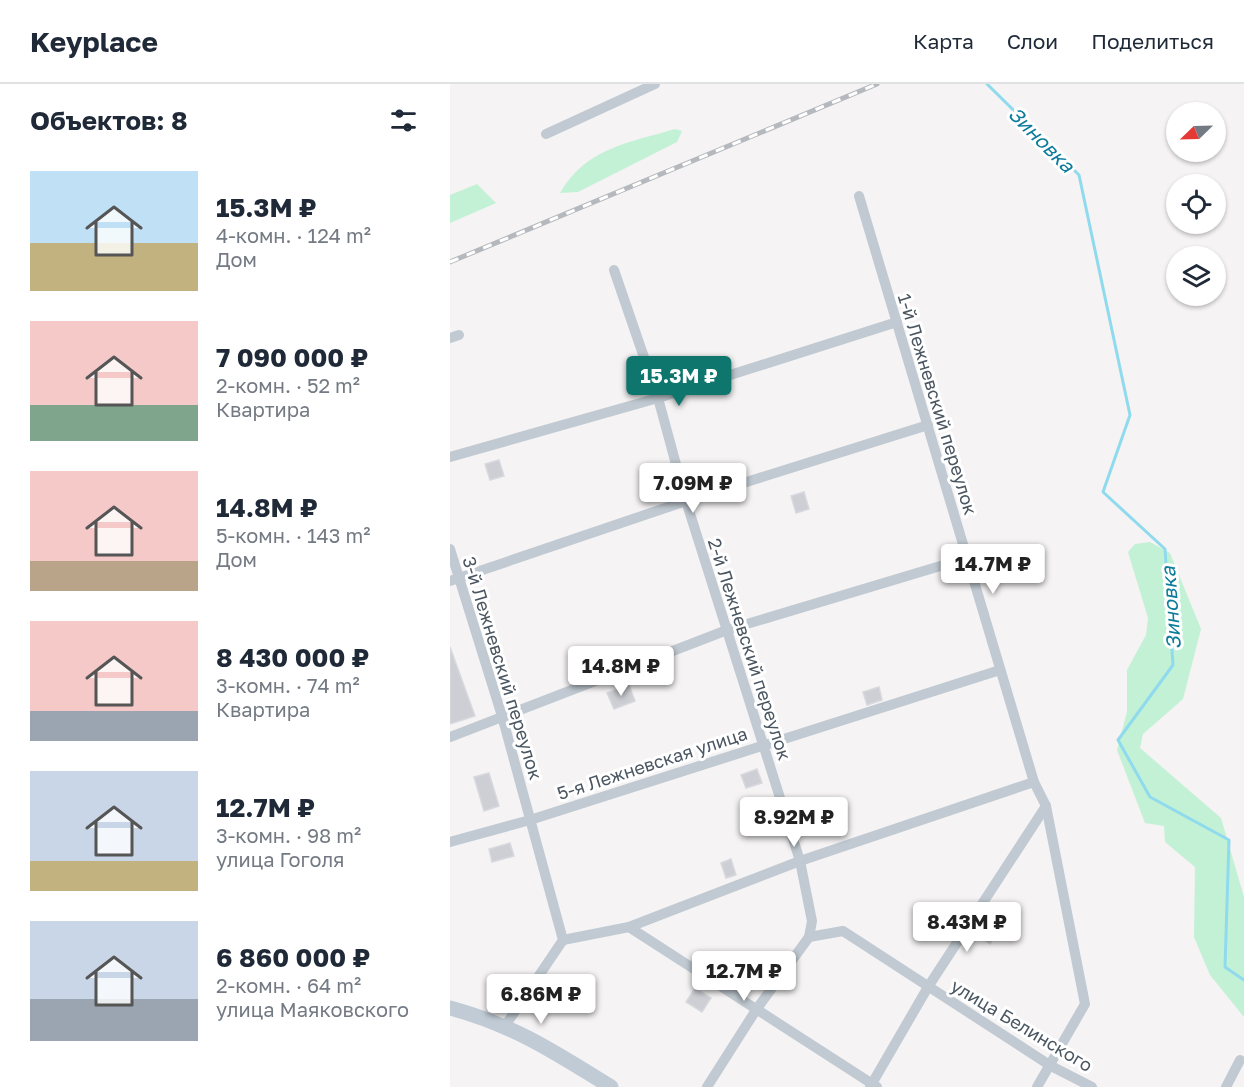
<!DOCTYPE html>
<html lang="ru">
<meta charset="utf-8">
<style>
body{margin:0;font-family:"Golos Text",sans-serif;background:#f6f6f7;color:#1f2937;height:100vh;display:flex;flex-direction:column;font-size:22px;white-space:nowrap}
*{box-sizing:border-box;margin:0}
p{font-size:20px;color:#747a83}
.icon{flex:none;width:33px;height:33px;fill:none;stroke:currentColor;stroke-width:2;stroke-linecap:round;stroke-linejoin:round}
.map{position:relative;flex:1;overflow:hidden}
.drawer{display:flex;flex-direction:column;background:#fff;width:450px}
.drawer>*{flex:none}
.needle{width:39px;rotate:247deg}
.tools{position:absolute;left:716px;top:18px;display:grid;gap:12px}
.tools a{display:grid;place-items:center;width:60px;height:60px;border-radius:50%;background:#fff;box-shadow:0 2px 4px #0004;font-size:30px}
.price{position:absolute;translate:-50% -51px;padding:0 14px;border-radius:6px;background:#fff;color:#222;font-size:20px;line-height:39px;filter:drop-shadow(0 2px 3px #0008)}
.price::after{content:'';position:absolute;left:50%;top:36px;width:18px;height:14px;margin-left:-9px;background:inherit;clip-path:polygon(0 0,100% 0,50% 100%)}
.price.selected{background:#0f766e;color:#fff}
ul{padding:0;list-style:none}
li{display:flex;align-items:center;gap:18px;height:150px;padding:0 30px}
li span{display:grid;place-items:center;flex:none;width:168px;height:120px;border-radius:0px;color:#555}
li>.icon{margin-inline-start:auto}
span .icon{width:72px;height:72px;fill:#fffc;stroke-width:1}
li b{font-size:26px}
h2{display:flex;justify-content:space-between;align-items:center;height:72px;padding:0 30px;font-size:26px}
header{display:flex;align-items:center;gap:36px;box-sizing:border-box;height:84px;padding:0 30px;background:#fff;border-bottom:2px solid #e0e1e3}
header strong{font-size:28px}
nav{display:flex;gap:33px;margin-inline-start:auto;font-size:21px}
main{display:flex;flex:1;min-height:0}
.map>svg:first-child{display:block}
.green{fill:#c3f1d5}
.lines{fill:none;stroke-linecap:round;stroke-linejoin:round}
.stream{stroke:#90daee;stroke-width:3}
.building{fill:#cdcfd5;stroke:#d7d9de;stroke-width:1.5}
.street{stroke:#c1cad2;stroke-width:10}
.secondary{stroke:#c1cbd6;stroke-width:15}
.rail-casing{stroke:#b5b8bd;stroke-width:5}
.rail{stroke:#fff;stroke-width:3;stroke-dasharray:9;stroke-linecap:butt}
.labels{text-anchor:middle;dominant-baseline:central;stroke-width:6;stroke-linejoin:round;paint-order:stroke}
.street-label{font-size:18px;fill:#4a5661;stroke:#fff}
.water-label{font-size:20px;font-style:italic;fill:#0c7c9b;stroke:#fff}
</style>
<header>
<strong>Keyplace</strong>
<nav><a>Карта</a><a>Слои</a><a>Поделиться</a></nav>
</header>
<main>
<section class="drawer">
<h2>Объектов: 8<svg class="icon" aria-label="filters" viewBox="0 0 24 24"><path d="M4 7h16M4 17h16"/><circle cx="9" cy="7" r="2"/><circle cx="15" cy="17" r="2"/></svg></h2>
<ul>
<li><span style="background:linear-gradient(#bfe0f5 60%,#c2b280 0)"><svg class="icon" aria-label="home" viewBox="0 0 24 24"><path d="M3 11l9-7 9 7M6 9v11h12V9"/></svg></span><div><b>15.3M ₽</b><p>4-комн. · 124 m²</p><p>Дом</p></div></li>
<li><span style="background:linear-gradient(#f6c9c9 70%,#7fa58c 0)"><svg class="icon" aria-label="home" viewBox="0 0 24 24"><path d="M3 11l9-7 9 7M6 9v11h12V9"/></svg></span><div><b>7 090 000 ₽</b><p>2-комн. · 52 m²</p><p>Квартира</p></div></li>
<li><span style="background:linear-gradient(#f6c9c9 75%,#b9a48a 0)"><svg class="icon" aria-label="home" viewBox="0 0 24 24"><path d="M3 11l9-7 9 7M6 9v11h12V9"/></svg></span><div><b>14.8M ₽</b><p>5-комн. · 143 m²</p><p>Дом</p></div></li>
<li><span style="background:linear-gradient(#f6c9c9 75%,#9aa5b1 0)"><svg class="icon" aria-label="home" viewBox="0 0 24 24"><path d="M3 11l9-7 9 7M6 9v11h12V9"/></svg></span><div><b>8 430 000 ₽</b><p>3-комн. · 74 m²</p><p>Квартира</p></div></li>
<li><span style="background:linear-gradient(#c9d6e8 75%,#c2b280 0)"><svg class="icon" aria-label="home" viewBox="0 0 24 24"><path d="M3 11l9-7 9 7M6 9v11h12V9"/></svg></span><div><b>12.7M ₽</b><p>3-комн. · 98 m²</p><p>улица Гоголя</p></div></li>
<li><span style="background:linear-gradient(#c9d6e8 65%,#9aa5b1 0)"><svg class="icon" aria-label="home" viewBox="0 0 24 24"><path d="M3 11l9-7 9 7M6 9v11h12V9"/></svg></span><div><b>6 860 000 ₽</b><p>2-комн. · 64 m²</p><p>улица Маяковского</p></div></li>
</ul>
</section>
<div class="map">
<svg width="794" height="1003" viewBox="0 0 794 1003">
<rect width="100%" height="100%" fill="#f5f3f3"/>
<!-- green -->
<g class="green">
<path d="M225 45 232 47 227 58 128 108 110 109C136 64 178 59 225 45Z"/>
<polygon points="27,100 46,119 0,139 0,111"/>
<polygon points="700,458 720,469 751,545 733,615 693,650 690,664 771,734 794,813 794,933 760,891 744,853 745,783 715,758 714,742 695,739 667,666 677,628 677,586 696,551 698,534 678,468 685,460"/>
</g>
<g class="lines">
<!-- stream -->
<polyline class="stream" points="537,0 629,91 680,331 653,408 715,465 723,581 668,656 700,713 779,756 775,883 794,896"/>
</g>
<!-- building -->
<g class="building">
<polygon points="49,376 54,392 40,396 35,380"/>
<polygon points="354,408 359,425 346,429 341,412"/>
<polygon points="0,563 25,632 0,640"/>
<polygon points="179,601 185,617 164,625 157,609"/>
<polygon points="429,603 432,616 417,621 413,608"/>
<polygon points="307,685 312,699 296,704 291,691"/>
<polygon points="39,689 49,722 34,727 24,693"/>
<polygon points="60,759 64,772 42,778 39,765"/>
<polygon points="281,775 286,791 276,794 271,779"/>
<polygon points="534,841 546,850 540,860 527,851"/>
<polygon points="245,904 261,914 252,928 236,918"/>
</g>
<g class="lines">
<!-- street -->
<g class="street">
<polyline points="96,50 205,0"/>
<polyline points="409,112 584,698 596,722 635,920 587,1003"/>
<polyline points="164,186 208,314 236,417 350,777 362,837 359,853 306,926 257,1003"/>
<polyline points="0,254 9,251"/>
<polyline points="0,373 208,314 447,238"/>
<polyline points="0,465 52,632 113,856 55,942"/>
<polyline points="0,497 236,417 478,341"/>
<polyline points="0,653 277,546 517,474"/>
<polyline points="0,758 80,736 550,586"/>
<polyline points="179,843 427,1003"/>
<polyline points="359,853 393,847 601,982 642,1003"/>
<polyline points="113,856 179,843 350,777 584,698"/>
<polyline points="420,1003 478,903 596,722"/>
<polyline points="776,1003 790,976"/>
</g>
<!-- secondary -->
<path class="secondary" d="M0 924C64 941 106 969 161 1003"/>
<defs>
<polyline id="rail" points="0,178 427,0"/>
</defs>
<!-- rail casing -->
<use href="#rail" class="rail-casing"/>
<!-- rail -->
<use href="#rail" class="rail"/>
</g>
<g class="labels">
<!-- street labels -->
<g class="street-label">
<text transform="translate(488 320) rotate(73)">1-й Лежневский переулок</text>
<text transform="translate(300 565) rotate(72)">2-й Лежневский переулок</text>
<text transform="translate(53 584) rotate(73)">3-й Лежневский переулок</text>
<text transform="translate(202 679) rotate(-18)">5-я Лежневская улица</text>
<text transform="translate(572 941) rotate(31)">улица Белинского</text>
</g>
<!-- water labels -->
<g class="water-label">
<text transform="translate(592 55) rotate(45)">Зиновка</text>
<text transform="translate(720 524) rotate(-94)">Зиновка</text>
</g>
</g>
</svg>
<div class="tools">
<a><svg class="needle" viewBox="-14 -14 28 28"><path d="M0-13l5 13h-10z" fill="#e53935"/><path d="M0 13l5-13h-10z" fill="#747a83"/></svg></a>
<a><svg class="icon" aria-label="locate" viewBox="0 0 24 24"><circle cx="12" cy="12" r="6"/><path d="M12 2v4M12 18v4M2 12h4M18 12h4"/></svg></a>
<a><svg class="icon" aria-label="layers" viewBox="0 0 24 24"><path d="M12 4l9 5-9 5-9-5zM3 14l9 5 9-5"/></svg></a>
</div>
<b class="price selected" style="left:229px;top:323px">15.3M ₽</b>
<b class="price" style="left:243px;top:430px">7.09M ₽</b>
<b class="price" style="left:543px;top:511px">14.7M ₽</b>
<b class="price" style="left:171px;top:613px">14.8M ₽</b>
<b class="price" style="left:344px;top:764px">8.92M ₽</b>
<b class="price" style="left:517px;top:869px">8.43M ₽</b>
<b class="price" style="left:294px;top:918px">12.7M ₽</b>
<b class="price" style="left:91px;top:941px">6.86M ₽</b>
</div>
</main>
